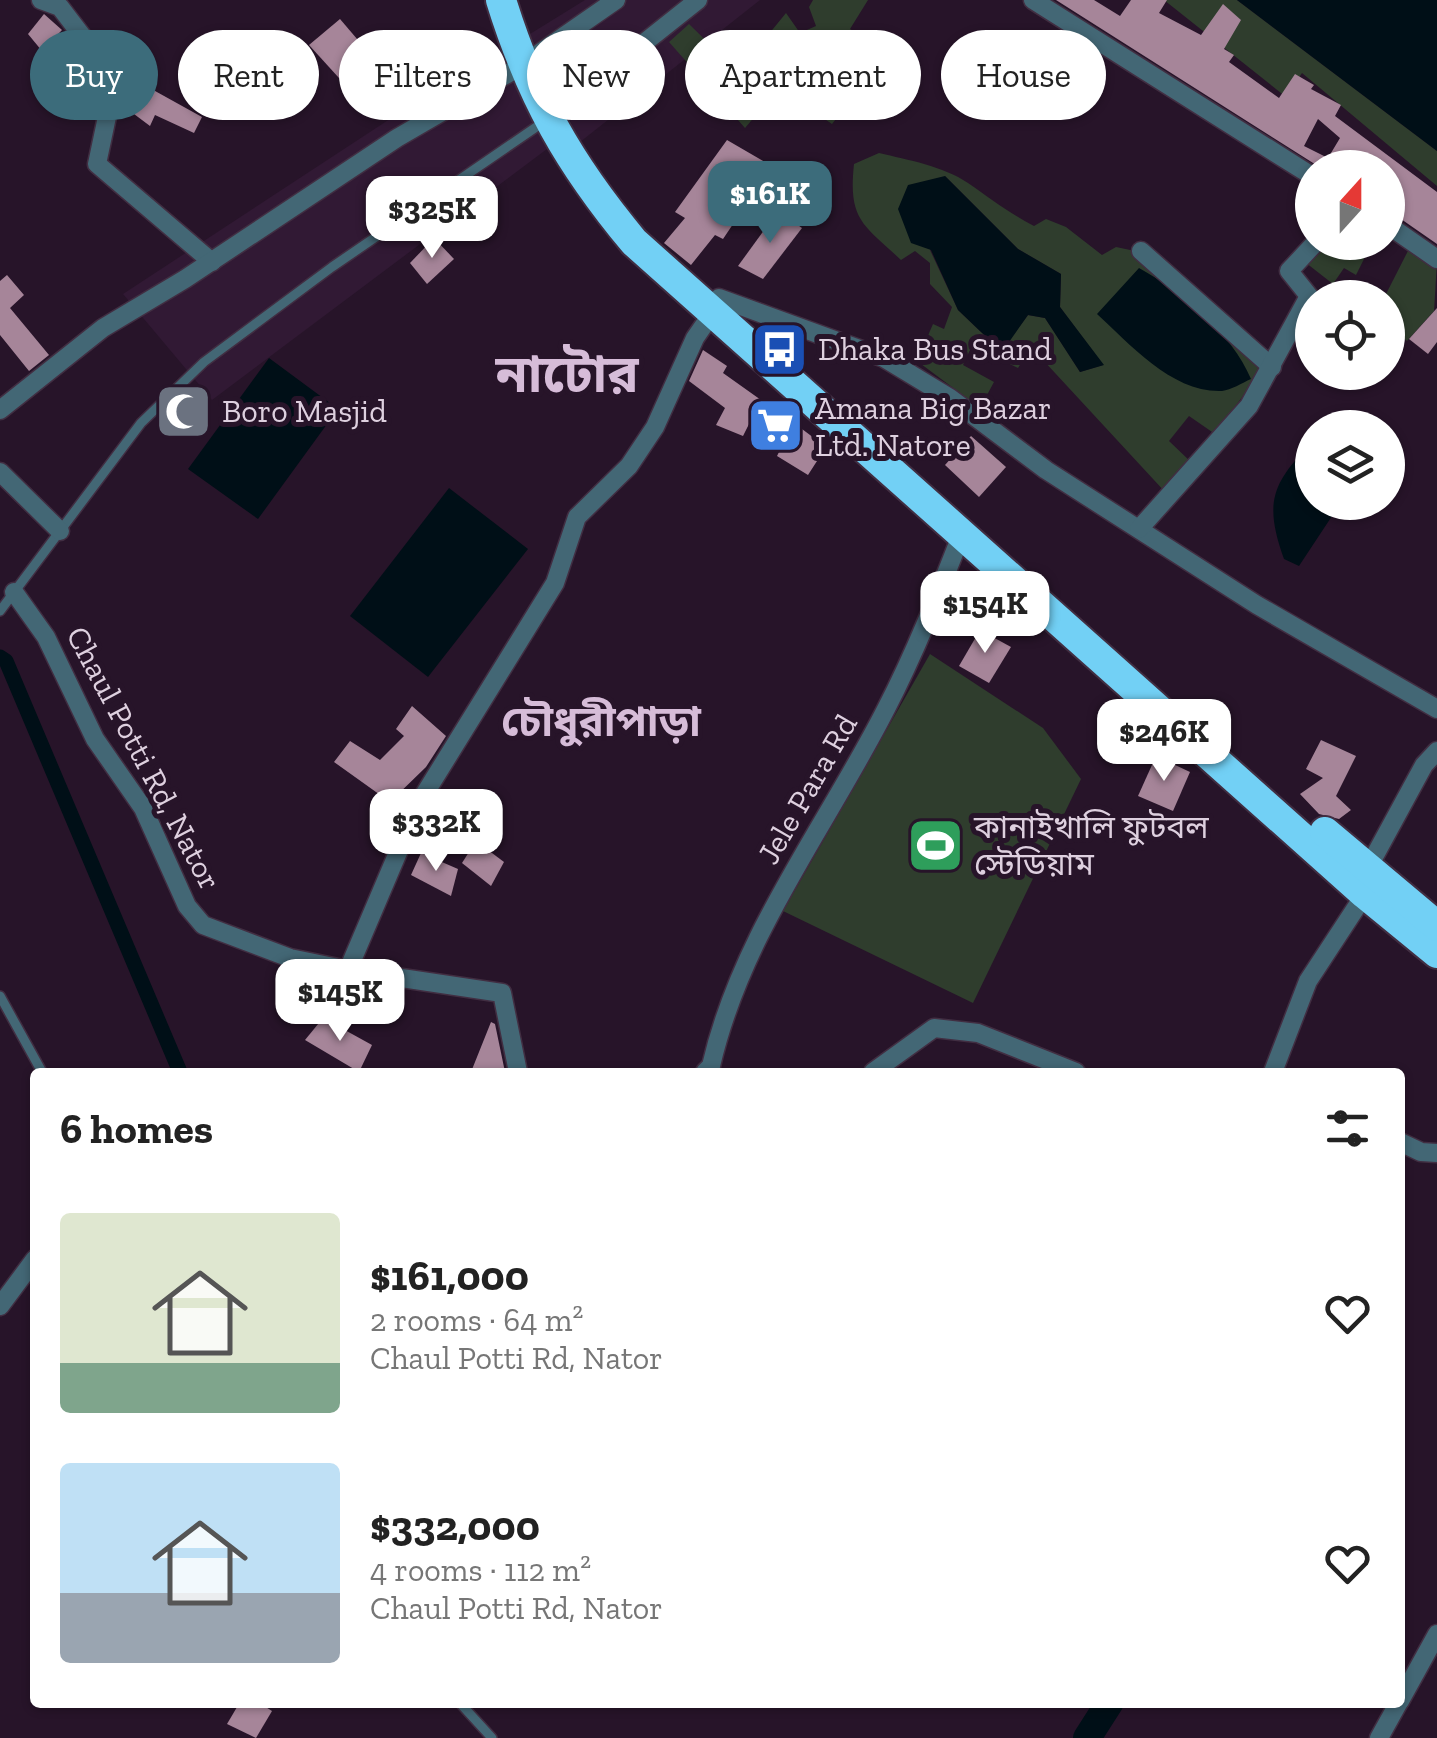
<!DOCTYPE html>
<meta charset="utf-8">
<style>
body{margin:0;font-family:"Zilla Slab","Noto Sans Bengali",serif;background:#f2f2f2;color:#222;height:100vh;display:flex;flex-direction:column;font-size:38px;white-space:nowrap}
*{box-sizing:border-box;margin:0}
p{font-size:32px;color:#767676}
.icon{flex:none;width:55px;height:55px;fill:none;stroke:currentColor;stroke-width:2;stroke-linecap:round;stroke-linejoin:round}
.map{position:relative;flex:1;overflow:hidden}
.details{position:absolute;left:30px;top:1068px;width:1375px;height:640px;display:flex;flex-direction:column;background:#fff;border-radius:10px;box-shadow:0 2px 8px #0004}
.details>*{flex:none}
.top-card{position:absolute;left:30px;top:30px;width:1378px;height:90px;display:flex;gap:20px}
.needle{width:65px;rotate:21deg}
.buttons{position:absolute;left:1295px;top:150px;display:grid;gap:20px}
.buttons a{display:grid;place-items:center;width:110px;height:110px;border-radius:50%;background:#fff;box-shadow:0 2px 8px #0004;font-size:50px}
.price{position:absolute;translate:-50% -85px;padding:0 22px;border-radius:20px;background:#fff;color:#222;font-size:32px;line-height:65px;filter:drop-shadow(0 2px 5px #0008)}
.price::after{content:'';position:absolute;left:50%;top:60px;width:30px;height:22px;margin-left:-15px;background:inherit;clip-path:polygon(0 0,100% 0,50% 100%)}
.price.selected{background:#3c6c7b;color:#fff}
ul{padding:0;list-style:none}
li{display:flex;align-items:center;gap:30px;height:250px;padding:0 30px}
li span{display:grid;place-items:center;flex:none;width:280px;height:200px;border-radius:10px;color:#555}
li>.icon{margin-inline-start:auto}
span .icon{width:120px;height:120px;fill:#fffc;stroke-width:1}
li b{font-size:42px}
h2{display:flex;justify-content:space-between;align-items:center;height:120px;padding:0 30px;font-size:42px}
.pill{padding:0 35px;border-radius:45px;background:#fff;box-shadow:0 2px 8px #0004;font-size:35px;line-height:90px}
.pill.selected{background:#3c6c7b;color:#fff}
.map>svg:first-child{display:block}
.built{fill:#311934}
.green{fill:#2f3d2d;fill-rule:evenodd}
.water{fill:#000f17}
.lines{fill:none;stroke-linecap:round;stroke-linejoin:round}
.canal{stroke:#000f17;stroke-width:15}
.river{stroke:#000f17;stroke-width:28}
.building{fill:#a68599;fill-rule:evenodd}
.lane-casing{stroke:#412e42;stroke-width:12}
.street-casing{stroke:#412e42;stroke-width:21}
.highway-casing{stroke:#412e42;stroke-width:34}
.lane{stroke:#436775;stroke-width:9}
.street{stroke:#436775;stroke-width:18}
.highway{stroke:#72d0f5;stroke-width:30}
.labels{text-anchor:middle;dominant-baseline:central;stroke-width:10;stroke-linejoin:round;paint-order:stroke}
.poi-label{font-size:32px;fill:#ded0df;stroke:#271429;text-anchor:start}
.street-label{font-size:32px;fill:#ded0df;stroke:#271429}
.district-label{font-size:42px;font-weight:bold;fill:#d6bcd8;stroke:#271429}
.town-label{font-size:52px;font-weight:bold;fill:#d6bcd8;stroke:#271429}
</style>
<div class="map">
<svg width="1437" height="1738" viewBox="0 0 1437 1738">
<rect width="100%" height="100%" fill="#271429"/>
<!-- built -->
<g class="built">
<polygon points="585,0 760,0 580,142 530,34"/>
<polygon points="515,37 559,140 212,400 123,294"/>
</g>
<!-- green -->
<g class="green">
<polygon points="813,0 868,0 850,29 889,54 882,69 912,84 891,117 835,82 826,88 843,110 832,124 779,88 745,128 669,42 689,24 738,72 786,13 800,33 816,26 809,7"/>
<polygon points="1164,0 1237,0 1437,151 1437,186 1302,73 1286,97"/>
<path d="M879 153C908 160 943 166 968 183 991 199 1009 213 1034 226L1046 219 1066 227 1102 255 1116 247 1135 251 1262 370 1215 434 1189 416 1169 441 1192 463 1166 493 1031 347 1018 368 972 346 963 365 994 382 980 408 917 361 933 324 944 329 952 307 930 284V263L915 251 901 260C863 224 848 220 854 164ZM945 176 1018 249 1061 274 1060 307 1103 365 1080 372 1045 318 1028 315 1001 351 958 310 930 250Z"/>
<polygon points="1316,243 1372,243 1356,275 1344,268 1333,284 1301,259"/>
<polygon points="1411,245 1437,262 1434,311 1407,341 1388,325 1384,298"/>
<polygon points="930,654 1043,728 1081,779 973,1003 783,911"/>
</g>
<!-- water -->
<g class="water">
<polygon points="1237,0 1437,0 1437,151"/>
<polygon points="945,176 1018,249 1061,274 1060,307 1104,365 1080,372 1045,318 1028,315 1002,352 958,310 931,250 911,243 898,209 908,185"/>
<path d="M1139 268C1182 292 1232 333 1251 379 1242 383 1231 390 1222 391 1172 393 1130 344 1097 314Z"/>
<polygon points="269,358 338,409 258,519 188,469"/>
<path d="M1307 448 1312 449V502L1355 503 1334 513 1299 566 1284 559C1266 508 1269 486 1307 448Z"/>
<polygon points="449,488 528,549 428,677 350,616"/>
</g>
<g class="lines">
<!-- canal -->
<polyline class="canal" points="0,657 6,661 180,1072"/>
<!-- river -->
<polyline class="river" points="1087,1738 1110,1702"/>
</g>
<!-- building -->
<g class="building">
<path d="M1056 0H1094L1120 16 1131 0H1167L1159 13 1201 35 1223 4 1241 20 1224 49 1234 55 1229 62 1279 98 1295 74 1314 85 1311 89 1341 105 1335 116 1437 192V244L1388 210V168H1321ZM1318 119 1340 138 1328 158 1304 146Z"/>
<polygon points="44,14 62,30 42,51 28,34"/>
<polygon points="340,19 369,53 339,78 309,45"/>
<polygon points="128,76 202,117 194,133 155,115 150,126 122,105"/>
<polygon points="727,140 772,166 723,239 715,235 691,265 664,243 685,218 675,212"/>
<polygon points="778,211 802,228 763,279 738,266"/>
<polygon points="434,238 454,259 427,284 410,263"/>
<polygon points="7,275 24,295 10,308 49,355 29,371 0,335 0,281"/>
<polygon points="1437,308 1437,342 1428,354 1409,339"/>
<polygon points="703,350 727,366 723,373 761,400 758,405 794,423 826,447 808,475 777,456 783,444 750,422 743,436 716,425 725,408 689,381"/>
<polygon points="971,436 1006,467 979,497 945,465"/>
<polygon points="980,630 1011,647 989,683 959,666"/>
<polygon points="412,706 446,736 426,767 390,802 334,762 350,741 380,760 404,736 396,729"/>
<polygon points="1321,740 1356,756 1336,796 1351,810 1339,819 1319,814 1300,794 1323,778 1306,769"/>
<polygon points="1156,756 1190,772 1173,811 1138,796"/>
<polygon points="476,841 504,862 491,886 462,863"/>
<polygon points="421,853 458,869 451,896 411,875"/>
<polygon points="323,1018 372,1045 359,1072 305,1040"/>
<polygon points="491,1022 495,1024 505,1072 471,1072"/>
<polygon points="240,1702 258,1702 272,1711 256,1738 227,1724"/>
</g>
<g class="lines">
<defs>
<g id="lane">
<polyline points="0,611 141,423 204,362 332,267 545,121"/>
<polyline points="0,996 42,1072"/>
<polyline points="459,1702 492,1738"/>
</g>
<g id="street">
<polyline points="41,0 60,7 115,79 97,164 212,262"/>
<polyline points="1033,0 1312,176"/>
<polyline points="547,120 698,0"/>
<polyline points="1388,225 1437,259"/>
<polyline points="1141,251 1272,367"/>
<polyline points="719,298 884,358 950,398 1046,470 1257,605 1437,709"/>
<polyline points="0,410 103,328 185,279 397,138 521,66 616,0"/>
<polyline points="0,472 60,531"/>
<polyline points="1139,529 1249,406 1309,296 1289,271 1316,242"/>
<polyline points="14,592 46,637 95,739 143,808 187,906 203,925 290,958 348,970"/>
<polyline points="1368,868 1424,765 1437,751"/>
<polyline points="518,1072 502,993 348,970 419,803 555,583 577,517 629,466 655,427 695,338 713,312"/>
<path d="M705 1072 711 1066C741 935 826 827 886 709 915 653 939 592 962 533"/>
<polyline points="873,1072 934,1028 978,1033 1076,1072"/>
<polyline points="1273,1072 1308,981 1365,894"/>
<polyline points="1400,1142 1421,1152 1437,1153"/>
<polyline points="0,1306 35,1259"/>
<polyline points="1400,1701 1437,1634"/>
<polyline points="1379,1738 1399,1702"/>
</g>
<g id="highway">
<path d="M501 0C531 97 569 164 634 242L1365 894 1437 953"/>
<polyline points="1325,832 1437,926"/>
</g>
</defs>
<!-- lane casing -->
<use href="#lane" class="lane-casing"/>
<!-- street casing -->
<use href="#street" class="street-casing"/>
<!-- highway casing -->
<use href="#highway" class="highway-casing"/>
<!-- lane -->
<use href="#lane" class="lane"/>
<!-- street -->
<use href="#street" class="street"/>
<!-- highway -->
<use href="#highway" class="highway"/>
</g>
<!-- icons -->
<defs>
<symbol id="bus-square" viewBox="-11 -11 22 22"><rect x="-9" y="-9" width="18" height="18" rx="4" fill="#1a4fb4" stroke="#271429"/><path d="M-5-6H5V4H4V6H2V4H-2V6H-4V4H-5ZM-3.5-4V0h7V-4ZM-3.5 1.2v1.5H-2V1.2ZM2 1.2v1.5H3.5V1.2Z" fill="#fff"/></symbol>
<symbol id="mosque-square" viewBox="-11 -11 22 22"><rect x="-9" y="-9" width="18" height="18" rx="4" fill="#6b7280" stroke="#271429"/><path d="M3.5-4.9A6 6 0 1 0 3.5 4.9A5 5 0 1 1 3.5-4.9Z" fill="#fff"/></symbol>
<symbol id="supermarket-square" viewBox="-11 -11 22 22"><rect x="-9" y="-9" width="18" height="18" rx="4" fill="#3f7fe0" stroke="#271429"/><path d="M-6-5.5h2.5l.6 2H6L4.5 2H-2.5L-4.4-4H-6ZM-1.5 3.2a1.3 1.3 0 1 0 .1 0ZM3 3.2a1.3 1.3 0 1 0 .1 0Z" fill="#fff"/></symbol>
<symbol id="stadium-square" viewBox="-11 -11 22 22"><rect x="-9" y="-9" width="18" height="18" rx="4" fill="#2e9e5b" stroke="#271429"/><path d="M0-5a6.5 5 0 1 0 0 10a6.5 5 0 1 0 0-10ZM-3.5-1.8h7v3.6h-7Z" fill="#fff"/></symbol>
</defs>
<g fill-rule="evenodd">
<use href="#bus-square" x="748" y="318" width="63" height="63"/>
<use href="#mosque-square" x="152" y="380" width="63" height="63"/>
<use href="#supermarket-square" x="744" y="394" width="63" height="63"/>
<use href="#stadium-square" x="904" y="814" width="63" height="63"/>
</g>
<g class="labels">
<!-- poi labels -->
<g class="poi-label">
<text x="818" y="349">Dhaka Bus Stand</text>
<text x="815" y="408">Amana Big Bazar<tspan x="815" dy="37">Ltd. Natore</tspan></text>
<text x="222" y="411">Boro Masjid</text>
<text x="974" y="827">কানাইখালি ফুটবল<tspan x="974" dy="37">স্টেডিয়াম</tspan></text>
</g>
<!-- street labels -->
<g class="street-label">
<text transform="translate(144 758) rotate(62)">Chaul Potti Rd, Nator</text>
<text transform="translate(807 789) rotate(-60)">Jele Para Rd</text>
</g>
<!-- district labels -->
<g class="district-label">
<text x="601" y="721">চৌধুরীপাড়া</text>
</g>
<!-- town labels -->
<g class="town-label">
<text x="567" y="374">নাটোর</text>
</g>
</g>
</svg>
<div class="buttons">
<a><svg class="needle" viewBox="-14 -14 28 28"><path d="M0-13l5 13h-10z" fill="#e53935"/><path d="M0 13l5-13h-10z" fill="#767676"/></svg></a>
<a><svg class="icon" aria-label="locate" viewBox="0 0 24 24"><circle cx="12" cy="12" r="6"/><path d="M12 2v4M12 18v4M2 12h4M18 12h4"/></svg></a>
<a><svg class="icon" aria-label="layers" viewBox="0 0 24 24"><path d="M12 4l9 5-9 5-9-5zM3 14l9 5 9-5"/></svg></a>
</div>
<b class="price selected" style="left:770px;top:246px">$161K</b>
<b class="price" style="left:432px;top:261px">$325K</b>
<b class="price" style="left:985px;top:656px">$154K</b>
<b class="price" style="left:1164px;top:784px">$246K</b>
<b class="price" style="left:436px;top:874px">$332K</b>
<b class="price" style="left:340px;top:1044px">$145K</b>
<div class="top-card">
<a class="pill selected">Buy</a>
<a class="pill">Rent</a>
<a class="pill">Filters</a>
<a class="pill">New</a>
<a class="pill">Apartment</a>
<a class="pill">House</a>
</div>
<section class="details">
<h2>6 homes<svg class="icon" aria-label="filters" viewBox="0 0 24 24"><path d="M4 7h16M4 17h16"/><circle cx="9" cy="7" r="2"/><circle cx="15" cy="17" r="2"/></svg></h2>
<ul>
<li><span style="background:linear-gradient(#dfe7d0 75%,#7fa58c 0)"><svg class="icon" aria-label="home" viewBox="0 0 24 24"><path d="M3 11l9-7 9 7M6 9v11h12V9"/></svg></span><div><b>$161,000</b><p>2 rooms · 64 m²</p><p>Chaul Potti Rd, Nator</p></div><svg class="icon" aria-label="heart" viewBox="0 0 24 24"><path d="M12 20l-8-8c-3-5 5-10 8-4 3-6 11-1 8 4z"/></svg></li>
<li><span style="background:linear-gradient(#bfe0f5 65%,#9aa5b1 0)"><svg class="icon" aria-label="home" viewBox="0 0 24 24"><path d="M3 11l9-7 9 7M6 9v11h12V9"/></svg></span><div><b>$332,000</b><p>4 rooms · 112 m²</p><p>Chaul Potti Rd, Nator</p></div><svg class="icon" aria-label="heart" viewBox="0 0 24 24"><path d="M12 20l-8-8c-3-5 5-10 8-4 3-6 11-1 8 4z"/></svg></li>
</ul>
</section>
</div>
